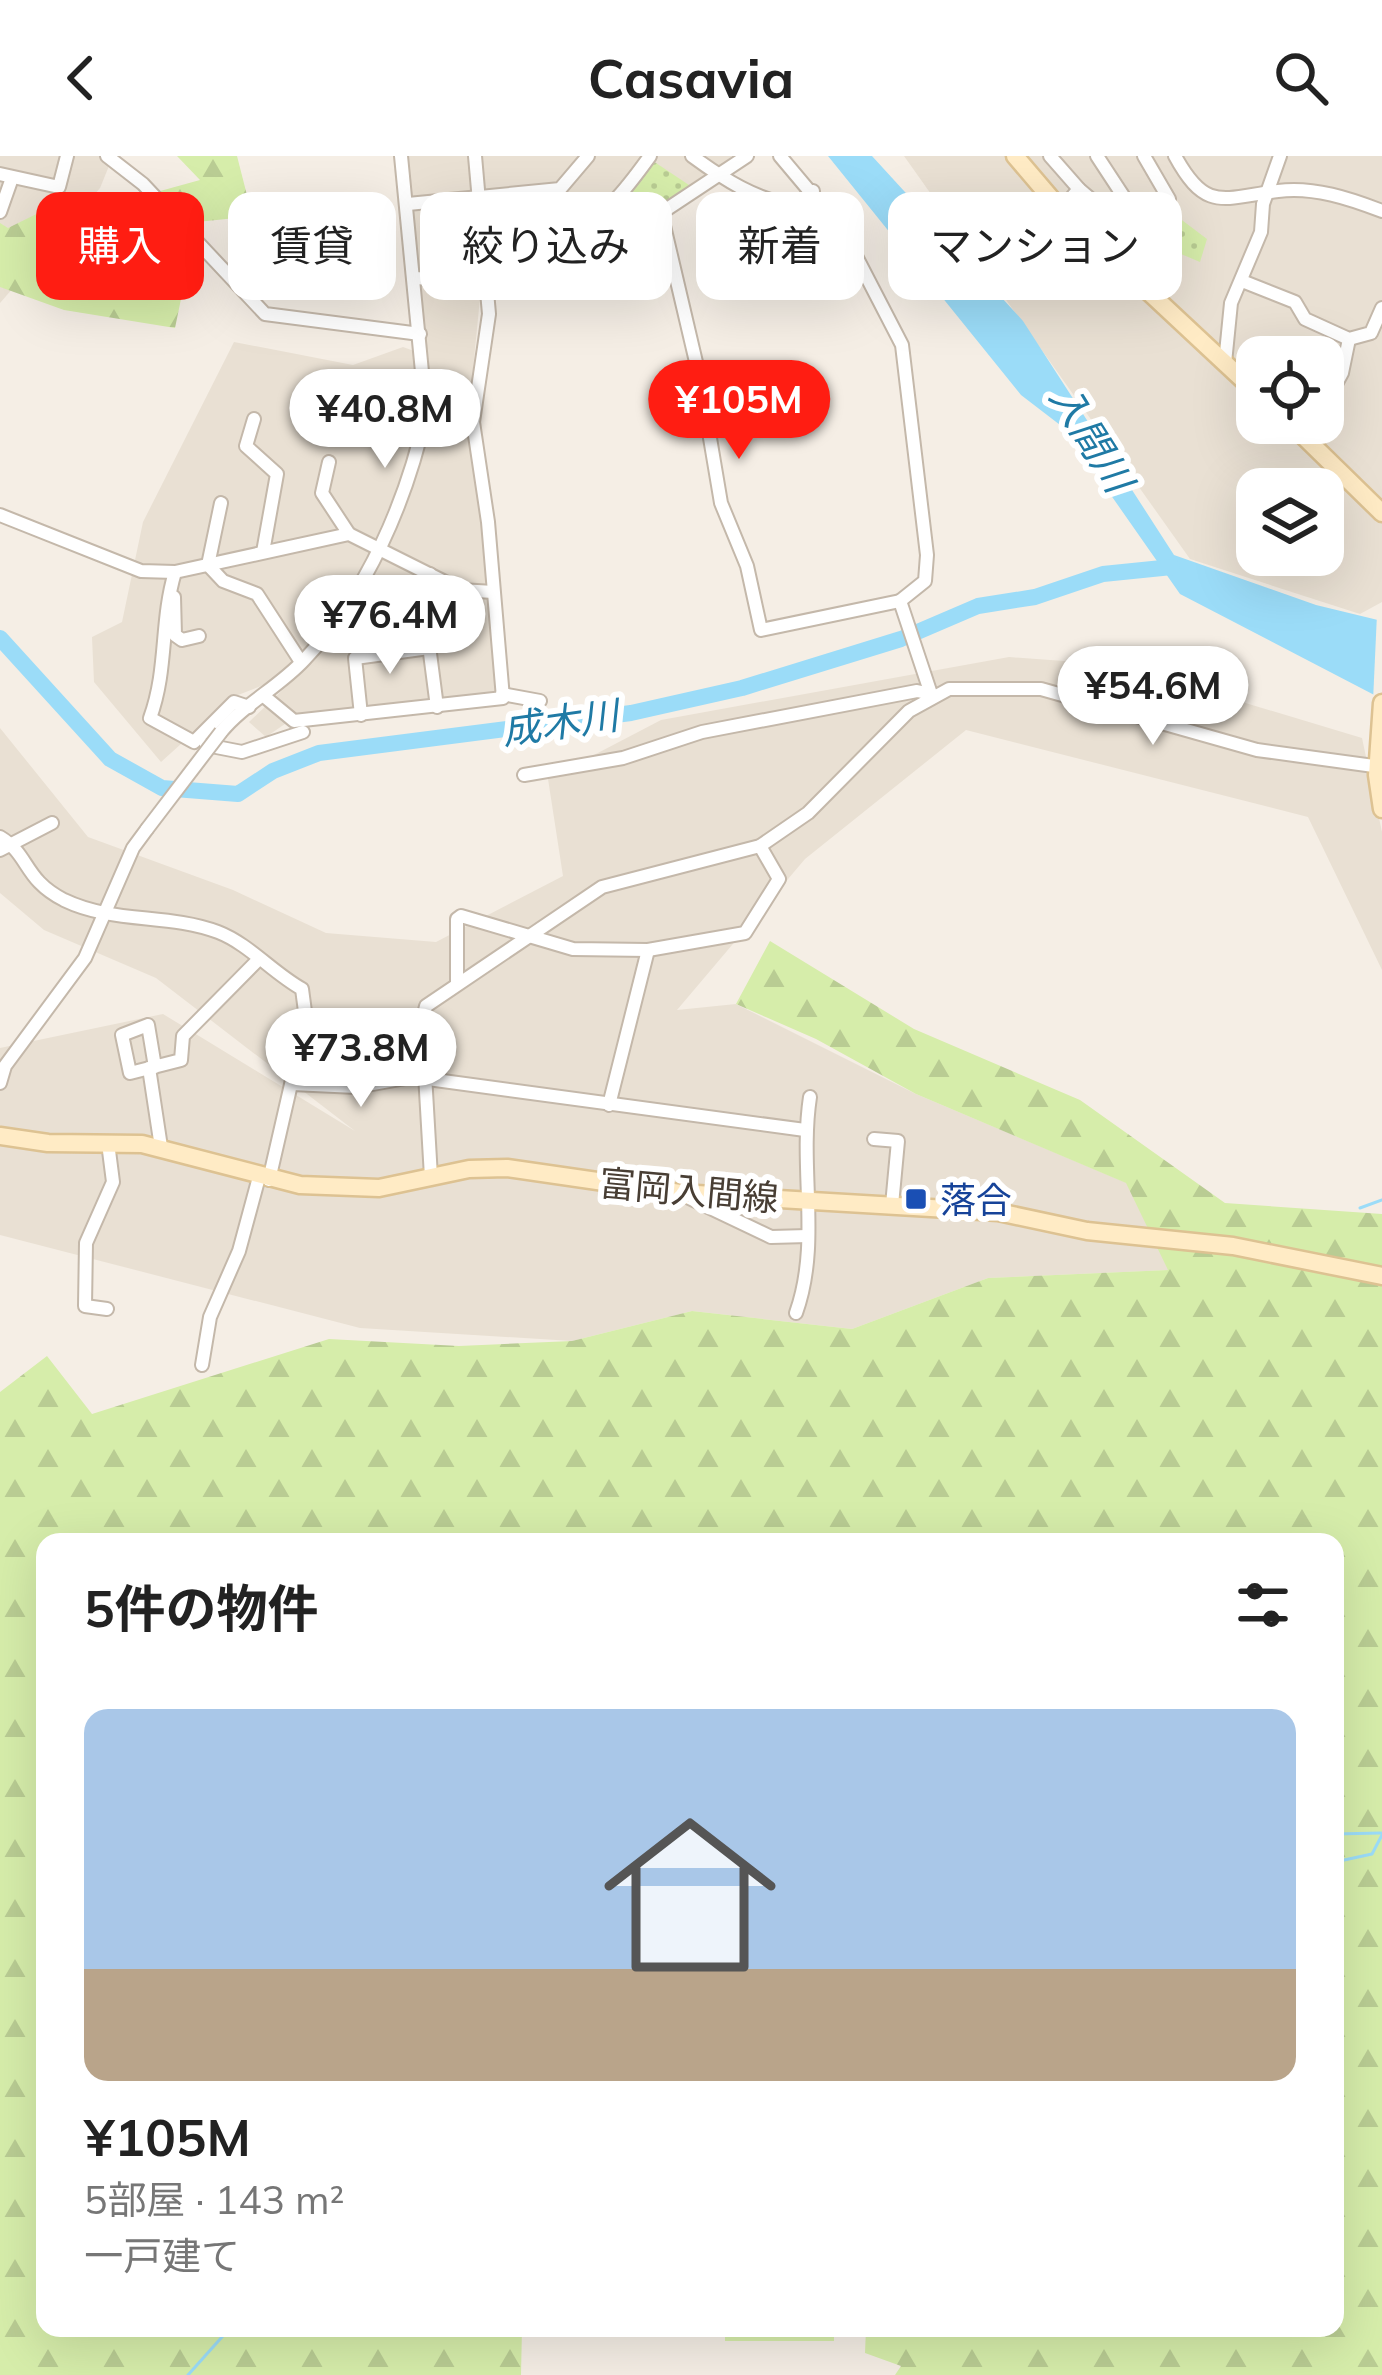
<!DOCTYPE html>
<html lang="ja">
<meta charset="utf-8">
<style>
body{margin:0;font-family:Mulish,"Noto Sans JP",sans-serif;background:#f2f2f2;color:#222;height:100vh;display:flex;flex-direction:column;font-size:45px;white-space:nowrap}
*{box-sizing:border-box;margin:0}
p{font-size:39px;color:#767676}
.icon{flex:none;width:66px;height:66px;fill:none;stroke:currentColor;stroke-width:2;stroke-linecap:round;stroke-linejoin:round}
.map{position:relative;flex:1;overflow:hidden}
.panel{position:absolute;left:36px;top:1377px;width:1308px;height:804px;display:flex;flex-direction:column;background:#fff;border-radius:24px;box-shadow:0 12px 48px #0002}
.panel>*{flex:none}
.hud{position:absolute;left:36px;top:36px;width:1311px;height:108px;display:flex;gap:24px}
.buttons{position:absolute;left:1236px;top:180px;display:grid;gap:24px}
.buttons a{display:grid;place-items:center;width:108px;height:108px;border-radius:24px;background:#fff;box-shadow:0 12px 48px #0002;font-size:60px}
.price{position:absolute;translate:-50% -102px;padding:0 27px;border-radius:42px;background:#fff;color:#222;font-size:39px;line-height:78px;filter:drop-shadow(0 3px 6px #0008)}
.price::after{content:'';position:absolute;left:50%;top:72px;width:36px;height:27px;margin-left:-18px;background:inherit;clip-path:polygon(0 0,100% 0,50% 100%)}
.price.on{background:#ff1d12;color:#fff}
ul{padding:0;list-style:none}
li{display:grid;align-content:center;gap:24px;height:636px;padding:0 48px}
li span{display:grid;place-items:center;height:372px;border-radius:24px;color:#555}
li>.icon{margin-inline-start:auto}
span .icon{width:216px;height:216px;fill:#fffc;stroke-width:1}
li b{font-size:51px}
h2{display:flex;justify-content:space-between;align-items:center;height:144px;padding:0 48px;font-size:51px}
.chip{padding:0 42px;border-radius:24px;background:#fff;box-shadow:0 12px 48px #0002;font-size:42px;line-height:108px}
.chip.on{background:#ff1d12;color:#fff}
header{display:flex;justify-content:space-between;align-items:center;height:156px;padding:0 48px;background:#fff;font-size:54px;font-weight:700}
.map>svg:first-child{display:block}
.residential{fill:#e9e0d3;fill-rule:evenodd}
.forest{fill:url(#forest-firs)}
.park{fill:url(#park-dots)}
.pitch{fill:#d6edaa}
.water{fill:#9bdcf8}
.pier{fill:#f5eee5}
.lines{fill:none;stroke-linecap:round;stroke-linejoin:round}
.stream{stroke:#9bdcf8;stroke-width:3}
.river{stroke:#9bdcf8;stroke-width:16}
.street-casing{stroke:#c4b8aa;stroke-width:16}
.secondary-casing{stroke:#ddc292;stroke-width:21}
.street{stroke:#fff;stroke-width:12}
.secondary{stroke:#ffebc5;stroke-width:16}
.street-bridge-casing{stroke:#c4b8aa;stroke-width:16;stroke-linecap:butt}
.street-bridge{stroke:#fff;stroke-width:12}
.transit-dot{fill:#1a4fb4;stroke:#fff;stroke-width:4.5}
.labels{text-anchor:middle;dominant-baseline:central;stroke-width:12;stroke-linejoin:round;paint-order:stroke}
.street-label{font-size:36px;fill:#483e34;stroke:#fff}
.transit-label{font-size:36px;fill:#164399;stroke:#fff;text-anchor:start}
.water-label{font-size:39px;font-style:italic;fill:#1f7aa5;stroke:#fff}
</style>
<header><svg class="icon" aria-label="back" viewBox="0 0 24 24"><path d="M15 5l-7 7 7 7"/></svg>Casavia<svg class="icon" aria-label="search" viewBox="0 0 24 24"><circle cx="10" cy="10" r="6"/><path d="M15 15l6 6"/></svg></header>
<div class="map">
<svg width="1382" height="2219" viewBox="0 0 1382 2219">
<defs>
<pattern id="forest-firs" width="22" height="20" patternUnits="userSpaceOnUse" patternTransform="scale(3)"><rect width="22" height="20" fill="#d6edaa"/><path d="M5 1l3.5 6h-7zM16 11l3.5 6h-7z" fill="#b9cc93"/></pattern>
<pattern id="park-dots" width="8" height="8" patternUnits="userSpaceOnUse" patternTransform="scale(3)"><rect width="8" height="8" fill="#d6edaa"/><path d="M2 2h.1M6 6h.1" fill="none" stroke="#b9cc93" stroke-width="1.8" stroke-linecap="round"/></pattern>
</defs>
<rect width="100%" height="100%" fill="#f5eee5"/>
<!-- residential -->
<g class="residential">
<polygon points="0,0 113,0 100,32 0,147"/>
<polygon points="401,0 732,0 599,115 574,127 482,122 467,274 483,371 497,536 295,561 266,581 249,566 312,506 374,421 425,293 429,215"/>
<path d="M904 0H1382V446L1360 458 1190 403ZM1257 201H1323V267H1257ZM1257 333H1323V399H1257Z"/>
<polygon points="234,186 353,209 403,191 414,195 421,259 402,321 363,412 300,500 276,524 233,541 161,606 94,526 92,481 122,466 143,366"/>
<polygon points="1009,501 1119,509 1362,582 1382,676 1382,814 1308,661 966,574 805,703 677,854 736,848 916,938 1127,1027 1169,1114 988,1122 852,1173 692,1155 572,1185 360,1172 0,1079 0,892 163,858 355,975 156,822 44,774 0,737 0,572 88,681 233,734 326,777 436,786 563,720 548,623 661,564"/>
</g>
<!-- forest -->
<g class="forest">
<polygon points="177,0 237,0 249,47 236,62 197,66 175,172 64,154 0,131 0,67 8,72 67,43 124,45 200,24"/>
<polygon points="770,785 914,873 1080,944 1225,1047 1382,1058 1382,2219 895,2219 901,2210 865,2197 866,2172 1335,2172 1335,1386 45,1386 45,2172 522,2172 521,2219 0,2219 0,1236 47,1200 92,1258 329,1183 459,1190 572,1185 692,1155 852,1173 988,1122 1168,1114 1126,1027 916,938 816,883 736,848"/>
</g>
<!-- park -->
<g class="park">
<polygon points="650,3 692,31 637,80 611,55"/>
<polygon points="1162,49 1207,83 1200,106 1162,90 1157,61 1147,57"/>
</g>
<!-- pitch -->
<rect class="pitch" x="725" y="2172" width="109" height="13"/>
<!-- water -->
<polygon class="water" points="828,0 872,0 1023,165 1174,399 1316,449 1382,465 1382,543 1180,438 1064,272 1021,239"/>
<!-- pier -->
<polygon class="pier" points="1377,458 1382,459 1382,549 1373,545"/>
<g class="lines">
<!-- stream -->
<g class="stream">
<polyline points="1360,1052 1382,1044"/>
<polyline points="1335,1678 1381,1677"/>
<polyline points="1335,1706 1372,1698 1382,1679"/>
<polyline points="188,2219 230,2172"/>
</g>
<!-- river -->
<polyline class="river" points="0,482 110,603 162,632 238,638 273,615 319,597 631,557 742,532 901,483 978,450 1035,441 1103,418 1172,411"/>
<defs>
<g id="street">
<polyline points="107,0 143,28 265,158 420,178"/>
<path d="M692 0C722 22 758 46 796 49L813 35"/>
<polyline points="780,0 843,75 902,189 927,399 925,425 900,445 931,538"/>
<polyline points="1050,0 1079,33"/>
<polyline points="1097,0 1135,58"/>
<path d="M1175 0C1206 57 1223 42 1278 35 1313 30 1351 43 1382 55"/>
<polyline points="0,18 59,31 67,0"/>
<polyline points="408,48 560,33 588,0"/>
<polyline points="1061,54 1079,33 1119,67 1169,43 1144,0"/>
<polyline points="0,56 12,22"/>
<polyline points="661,57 700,223 721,347 747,410 761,474 900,445"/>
<path d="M483 85C578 80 594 78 650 0"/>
<polyline points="414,122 576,131 600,121 661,57 747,0"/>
<polyline points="1242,125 1295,146 1305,163 1349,183 1371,177 1382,152"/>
<polyline points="1225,207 1231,147 1261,76 1263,48 1280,0"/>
<polyline points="1323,252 1342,217 1349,183"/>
<polyline points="254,263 246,290 277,318 263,396"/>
<polyline points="329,306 322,337 349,378"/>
<polyline points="221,347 208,409 223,425 257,438 301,506"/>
<polyline points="0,359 141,415 175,416 349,378 461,434 493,436"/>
<path d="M175 416C160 466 168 513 150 562L194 586 234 546 249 551"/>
<polyline points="430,418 422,436 437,551"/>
<polyline points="174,441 175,479 182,484 199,480"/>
<polyline points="502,538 540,545"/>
<polyline points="265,541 294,565 503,542 488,366 473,266 489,158 475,0"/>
<polyline points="361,559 355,502 429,492"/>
<path d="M221 576C244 548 279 531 304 504 367 438 407 344 426 257L401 0"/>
<polyline points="206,589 242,596 303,576"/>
<polyline points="524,619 623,602 702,576 917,535 931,538"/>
<path d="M0 681C30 699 23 723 64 744 114 768 167 757 218 776 249 788 273 817 302 833L306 863 269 1024"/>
<polyline points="0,694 52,667"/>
<polyline points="457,828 457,763 461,760 573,793 648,794 745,777 779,723 760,690"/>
<polyline points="155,911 148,869 122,879 130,917 181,904 183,880 258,804"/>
<polyline points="149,912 161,991"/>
<polyline points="428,923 805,974"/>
<polyline points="0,927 5,910 85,802 133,692 147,673"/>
<polyline points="292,928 356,931 428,918"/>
<polyline points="609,949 648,794"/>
<polyline points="874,983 898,985 892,1049"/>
<polyline points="431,1021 422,867 426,850 602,731 760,690 808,657 909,555 949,533 1041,533 1257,594 1381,611"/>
<polyline points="681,1038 771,1081 808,1080"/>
<polyline points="107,1153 85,1150 86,1087 113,1026 108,987"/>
<path d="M796 1157C821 1087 799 1013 810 941"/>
<polyline points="202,1209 210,1161 239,1095 259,1021"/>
</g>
<g id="secondary">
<polyline points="1015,0 1061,54 1257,237"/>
<polyline points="1290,267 1382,357"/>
<polyline points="1382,547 1377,619 1382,653"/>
<polyline points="0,980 48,987 142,988 300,1029 379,1032 469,1013 507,1012 680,1037 998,1056 1087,1075 1233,1090 1382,1120"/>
</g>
</defs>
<!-- street casing -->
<use href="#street" class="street-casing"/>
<!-- secondary casing -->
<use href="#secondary" class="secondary-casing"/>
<!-- street -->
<use href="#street" class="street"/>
<!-- secondary -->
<use href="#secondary" class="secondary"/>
<defs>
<polyline id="street-bridge" points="147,673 221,576"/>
</defs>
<!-- street-bridge casing -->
<use href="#street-bridge" class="street-bridge-casing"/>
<!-- street-bridge -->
<use href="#street-bridge" class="street-bridge"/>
</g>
<!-- markers -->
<rect class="transit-dot" x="904" y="1031" width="24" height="24" rx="6"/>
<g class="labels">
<!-- street labels -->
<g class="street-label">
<text transform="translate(689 1034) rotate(5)">富岡入間線</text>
</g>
<!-- transit labels -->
<g class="transit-label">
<text x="940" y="1043">落合</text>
</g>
<!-- water labels -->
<g class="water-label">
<text transform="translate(1092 282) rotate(58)">入間川</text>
<text transform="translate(560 566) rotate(-8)">成木川</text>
</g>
</g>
</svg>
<div class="buttons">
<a><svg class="icon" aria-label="locate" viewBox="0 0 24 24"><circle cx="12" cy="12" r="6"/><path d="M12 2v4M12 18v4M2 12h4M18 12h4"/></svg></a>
<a><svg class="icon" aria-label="layers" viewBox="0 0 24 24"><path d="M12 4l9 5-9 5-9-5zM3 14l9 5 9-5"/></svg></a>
</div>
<b class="price on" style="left:739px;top:306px">¥105M</b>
<b class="price" style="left:385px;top:315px">¥40.8M</b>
<b class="price" style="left:390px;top:521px">¥76.4M</b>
<b class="price" style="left:1153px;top:592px">¥54.6M</b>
<b class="price" style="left:361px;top:954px">¥73.8M</b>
<div class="hud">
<a class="chip on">購入</a>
<a class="chip">賃貸</a>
<a class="chip">絞り込み</a>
<a class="chip">新着</a>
<a class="chip">マンション</a>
</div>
<section class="panel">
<h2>5件の物件<svg class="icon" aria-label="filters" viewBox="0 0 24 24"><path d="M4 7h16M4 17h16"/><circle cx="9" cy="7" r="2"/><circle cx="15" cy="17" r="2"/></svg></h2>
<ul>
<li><span style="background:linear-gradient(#a9c7e8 70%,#b9a48a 0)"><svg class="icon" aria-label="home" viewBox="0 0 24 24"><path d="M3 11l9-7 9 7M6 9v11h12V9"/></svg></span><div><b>¥105M</b><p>5部屋 · 143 m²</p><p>一戸建て</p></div></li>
</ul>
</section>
</div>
